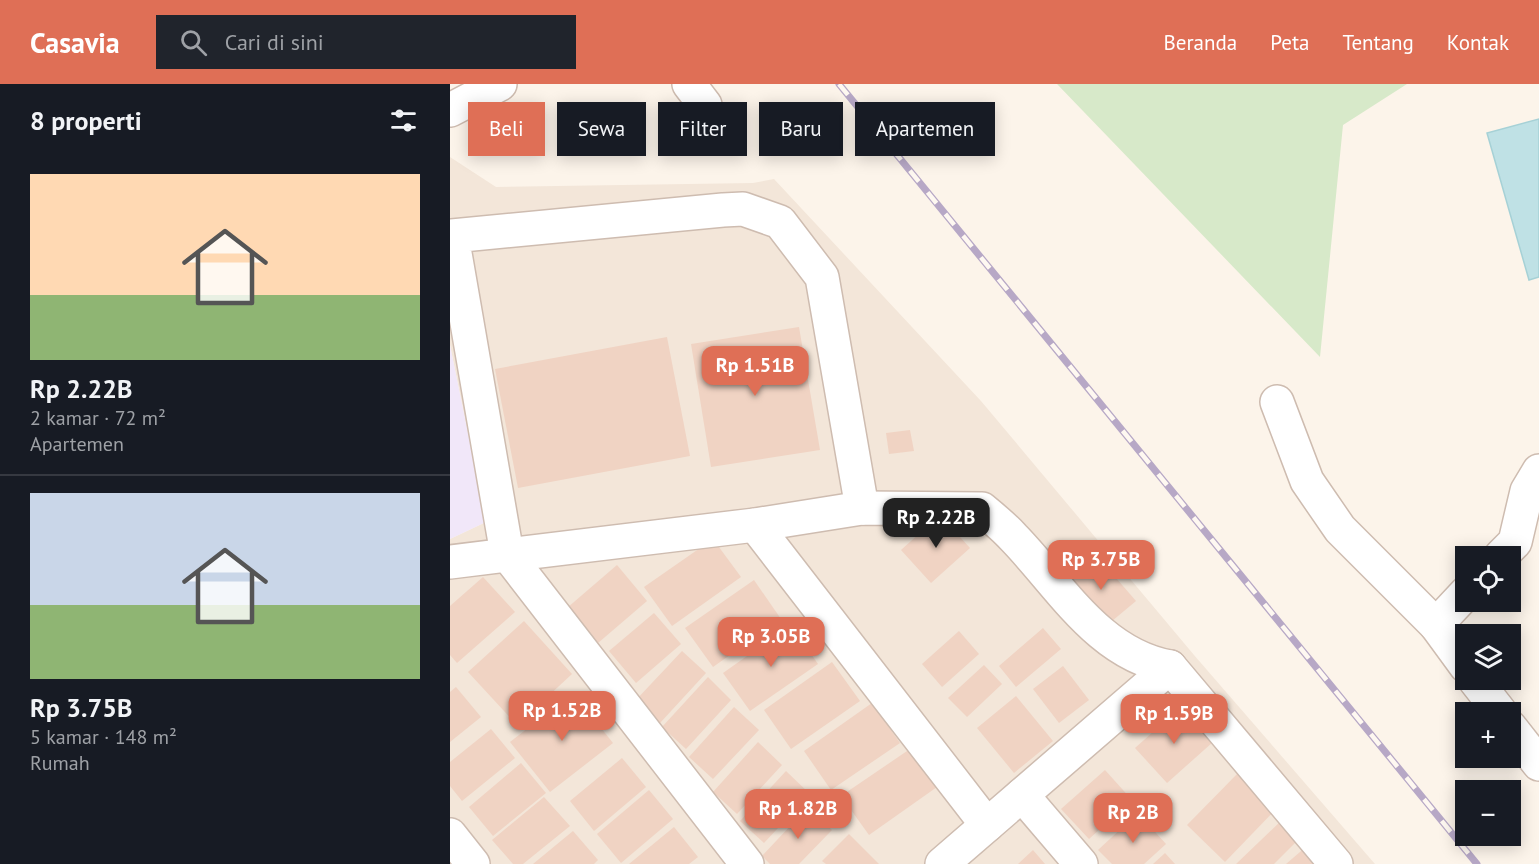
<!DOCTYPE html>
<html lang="id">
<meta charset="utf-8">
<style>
body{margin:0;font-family:"PT Sans",sans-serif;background:#20242c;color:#f1f3f6;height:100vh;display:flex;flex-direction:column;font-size:22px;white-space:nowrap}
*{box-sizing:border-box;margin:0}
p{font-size:20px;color:#9ea1a6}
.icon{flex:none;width:33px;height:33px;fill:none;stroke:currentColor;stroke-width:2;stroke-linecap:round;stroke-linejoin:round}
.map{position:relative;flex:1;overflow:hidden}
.sheet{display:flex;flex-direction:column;background:#171b24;width:450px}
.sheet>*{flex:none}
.guide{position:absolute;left:18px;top:18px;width:570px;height:54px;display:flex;gap:12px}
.controls{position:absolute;left:1005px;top:462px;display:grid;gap:12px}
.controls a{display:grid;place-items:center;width:66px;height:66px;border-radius:0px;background:#171b24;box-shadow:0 3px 15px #0003;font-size:30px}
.price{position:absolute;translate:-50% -51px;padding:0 14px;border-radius:12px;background:#df6f56;color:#fff;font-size:20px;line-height:39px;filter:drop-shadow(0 2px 3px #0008)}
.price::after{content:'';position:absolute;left:50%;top:36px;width:18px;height:14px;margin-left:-9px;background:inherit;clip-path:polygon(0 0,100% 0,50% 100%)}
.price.current{background:#222;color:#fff}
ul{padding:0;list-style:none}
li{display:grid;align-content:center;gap:12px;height:318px;padding:0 30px}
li+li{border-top:2px solid #363941}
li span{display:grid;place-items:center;height:186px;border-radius:0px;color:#555}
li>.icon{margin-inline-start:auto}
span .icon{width:108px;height:108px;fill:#fffc;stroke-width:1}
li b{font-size:26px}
h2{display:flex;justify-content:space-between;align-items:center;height:72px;padding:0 30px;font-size:26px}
.chip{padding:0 21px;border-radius:0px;background:#171b24;box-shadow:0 3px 15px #0003;font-size:21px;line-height:54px}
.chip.current{background:#df6f56;color:#fff}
header{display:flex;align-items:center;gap:36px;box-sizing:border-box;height:84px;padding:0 30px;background:#df6f56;color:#fff}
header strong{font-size:28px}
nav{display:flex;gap:33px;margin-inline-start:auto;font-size:21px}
.search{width:420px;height:54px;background:#20242c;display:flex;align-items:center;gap:15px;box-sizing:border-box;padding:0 21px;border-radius:0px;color:#9ea1a6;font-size:22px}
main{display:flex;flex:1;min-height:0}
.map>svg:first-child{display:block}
.residential{fill:#f3e6d9}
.education{fill:#f1e7f9}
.green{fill:#d7e9c9}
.water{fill:#bfe1e5;stroke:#a6d1d6;stroke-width:1.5}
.building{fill:#f0d3c3}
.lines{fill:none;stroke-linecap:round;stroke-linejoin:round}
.minor-casing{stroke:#cebcb0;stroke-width:36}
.minor{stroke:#fff;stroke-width:33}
.rail-casing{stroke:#b7a8c6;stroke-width:7}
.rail{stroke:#fef8f1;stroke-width:4.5;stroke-dasharray:14;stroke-linecap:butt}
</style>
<header>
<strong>Casavia</strong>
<div class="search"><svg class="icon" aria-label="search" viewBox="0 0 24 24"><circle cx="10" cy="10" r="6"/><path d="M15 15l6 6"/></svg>Cari di sini</div>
<nav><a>Beranda</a><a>Peta</a><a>Tentang</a><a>Kontak</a></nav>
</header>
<main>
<section class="sheet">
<h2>8 properti<svg class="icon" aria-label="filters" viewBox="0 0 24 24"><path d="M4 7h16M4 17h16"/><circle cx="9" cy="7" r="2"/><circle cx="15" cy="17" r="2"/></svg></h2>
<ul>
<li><span style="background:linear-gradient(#ffd9b3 65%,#8fb573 0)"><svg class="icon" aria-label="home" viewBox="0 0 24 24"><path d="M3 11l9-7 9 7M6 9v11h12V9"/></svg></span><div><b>Rp 2.22B</b><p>2 kamar · 72 m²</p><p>Apartemen</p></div></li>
<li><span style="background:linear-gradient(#c9d6e8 60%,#8fb573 0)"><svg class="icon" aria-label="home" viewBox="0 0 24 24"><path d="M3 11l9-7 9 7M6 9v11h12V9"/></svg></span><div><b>Rp 3.75B</b><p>5 kamar · 148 m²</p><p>Rumah</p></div></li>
</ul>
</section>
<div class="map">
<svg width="1089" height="780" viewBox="0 0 1089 780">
<rect width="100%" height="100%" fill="#fcf4ea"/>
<!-- residential -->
<polygon class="residential" points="0,73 46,103 303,99 324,95 531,317 744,571 925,780 0,780 0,455 36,438 0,261"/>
<!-- education -->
<polygon class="education" points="0,261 36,438 0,455"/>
<!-- green -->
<polygon class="green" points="607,0 957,0 893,41 870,273"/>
<!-- water -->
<polygon class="water" points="1089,35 1089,193 1079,196 1037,49"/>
<!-- building -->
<g class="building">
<polygon points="349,243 370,366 261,383 241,260"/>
<polygon points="217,253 240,372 68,404 45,285"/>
<polygon points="460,346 464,367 439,370 436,349"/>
<polygon points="490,431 520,464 481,499 451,466"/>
<polygon points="263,455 291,493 222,542 194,503"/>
<polygon points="647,472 686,517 656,542 617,498"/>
<polygon points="167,481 197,517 148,559 117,524"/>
<polygon points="33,493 65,528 7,579 0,571 0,522"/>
<polygon points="304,496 331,535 263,583 235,544"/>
<polygon points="204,529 231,560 186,599 159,567"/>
<polygon points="74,537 122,590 67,641 18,588"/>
<polygon points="341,541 368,580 300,627 273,589"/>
<polygon points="593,544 611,565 566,603 549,582"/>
<polygon points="509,547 529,570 492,603 472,580"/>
<polygon points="232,567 256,589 210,639 186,616"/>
<polygon points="382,578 410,617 341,665 314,626"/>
<polygon points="534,581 552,600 517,633 498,614"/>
<polygon points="613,582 639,616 609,639 583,605"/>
<polygon points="258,593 281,616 236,665 212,643"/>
<polygon points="6,603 31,633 0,658 0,608"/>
<polygon points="123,609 163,659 100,708 60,658"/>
<polygon points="566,612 603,657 564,689 527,644"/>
<polygon points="422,619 450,659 381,706 354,667"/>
<polygon points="284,623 309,646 263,695 239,673"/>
<polygon points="731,623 763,658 717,699 685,664"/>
<polygon points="41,645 65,674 12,717 0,702 0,678"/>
<polygon points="308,658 332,681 287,730 263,708"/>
<polygon points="460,665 487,703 419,751 391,712"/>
<polygon points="172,674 196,703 144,747 120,717"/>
<polygon points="71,679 96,709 43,752 19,723"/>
<polygon points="655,686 682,716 639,755 611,725"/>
<polygon points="336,687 360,710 314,759 290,737"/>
<polygon points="789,688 826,725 775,778 737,741"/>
<polygon points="199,706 223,735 171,779 147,750"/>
<polygon points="94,713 120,742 73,780 63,780 42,756"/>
<polygon points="358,723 382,746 349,780 320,780 312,772"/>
<polygon points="688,729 716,760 694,780 662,780 648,766"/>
<polygon points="832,736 850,754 824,780 786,780"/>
<polygon points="224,743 248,773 239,780 179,780"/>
<polygon points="123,747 148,776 144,780 83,780"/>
<polygon points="399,750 429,780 376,780 372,777"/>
<polygon points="857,762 872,780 836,780"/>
<polygon points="583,766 595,780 568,780"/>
<polygon points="715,769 725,780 703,780"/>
</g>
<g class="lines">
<defs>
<g id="minor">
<polyline points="239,0 255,21"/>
<polyline points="0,26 50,0"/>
<polyline points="827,318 857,397 890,445 986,541"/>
<polyline points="305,441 537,741"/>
<polyline points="1051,472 1065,458 1077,407 1089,387"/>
<path d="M0 478 305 441 412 424 532 425C543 434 554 443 563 453 610 501 648 570 720 583L886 780"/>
<polyline points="1016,509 986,541 1016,582"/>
<polyline points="1025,596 1050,628"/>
<polyline points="1060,643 1089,680"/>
<polyline points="572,711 631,780"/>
<polyline points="0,751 23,780"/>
<polyline points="297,780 57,470 2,152 273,126 293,125 330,138 372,193 412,424"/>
<polyline points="492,780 720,583"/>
</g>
</defs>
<!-- minor casing -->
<use href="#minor" class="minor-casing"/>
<!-- minor -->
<use href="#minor" class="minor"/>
<defs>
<polyline id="rail" points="389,0 1027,780"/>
</defs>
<!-- rail casing -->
<use href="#rail" class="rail-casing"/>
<!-- rail -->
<use href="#rail" class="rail"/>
</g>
</svg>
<div class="controls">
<a><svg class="icon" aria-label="locate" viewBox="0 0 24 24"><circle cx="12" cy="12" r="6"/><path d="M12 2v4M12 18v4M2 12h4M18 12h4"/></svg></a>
<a><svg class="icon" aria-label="layers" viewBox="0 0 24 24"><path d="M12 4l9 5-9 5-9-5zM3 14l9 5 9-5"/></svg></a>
<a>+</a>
<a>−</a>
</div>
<b class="price" style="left:305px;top:313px">Rp 1.51B</b>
<b class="price current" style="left:486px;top:465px">Rp 2.22B</b>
<b class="price" style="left:651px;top:507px">Rp 3.75B</b>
<b class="price" style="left:321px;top:584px">Rp 3.05B</b>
<b class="price" style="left:112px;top:658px">Rp 1.52B</b>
<b class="price" style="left:724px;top:661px">Rp 1.59B</b>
<b class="price" style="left:348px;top:756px">Rp 1.82B</b>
<b class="price" style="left:683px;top:760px">Rp 2B</b>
<div class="guide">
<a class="chip current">Beli</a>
<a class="chip">Sewa</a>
<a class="chip">Filter</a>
<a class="chip">Baru</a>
<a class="chip">Apartemen</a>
</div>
</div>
</main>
